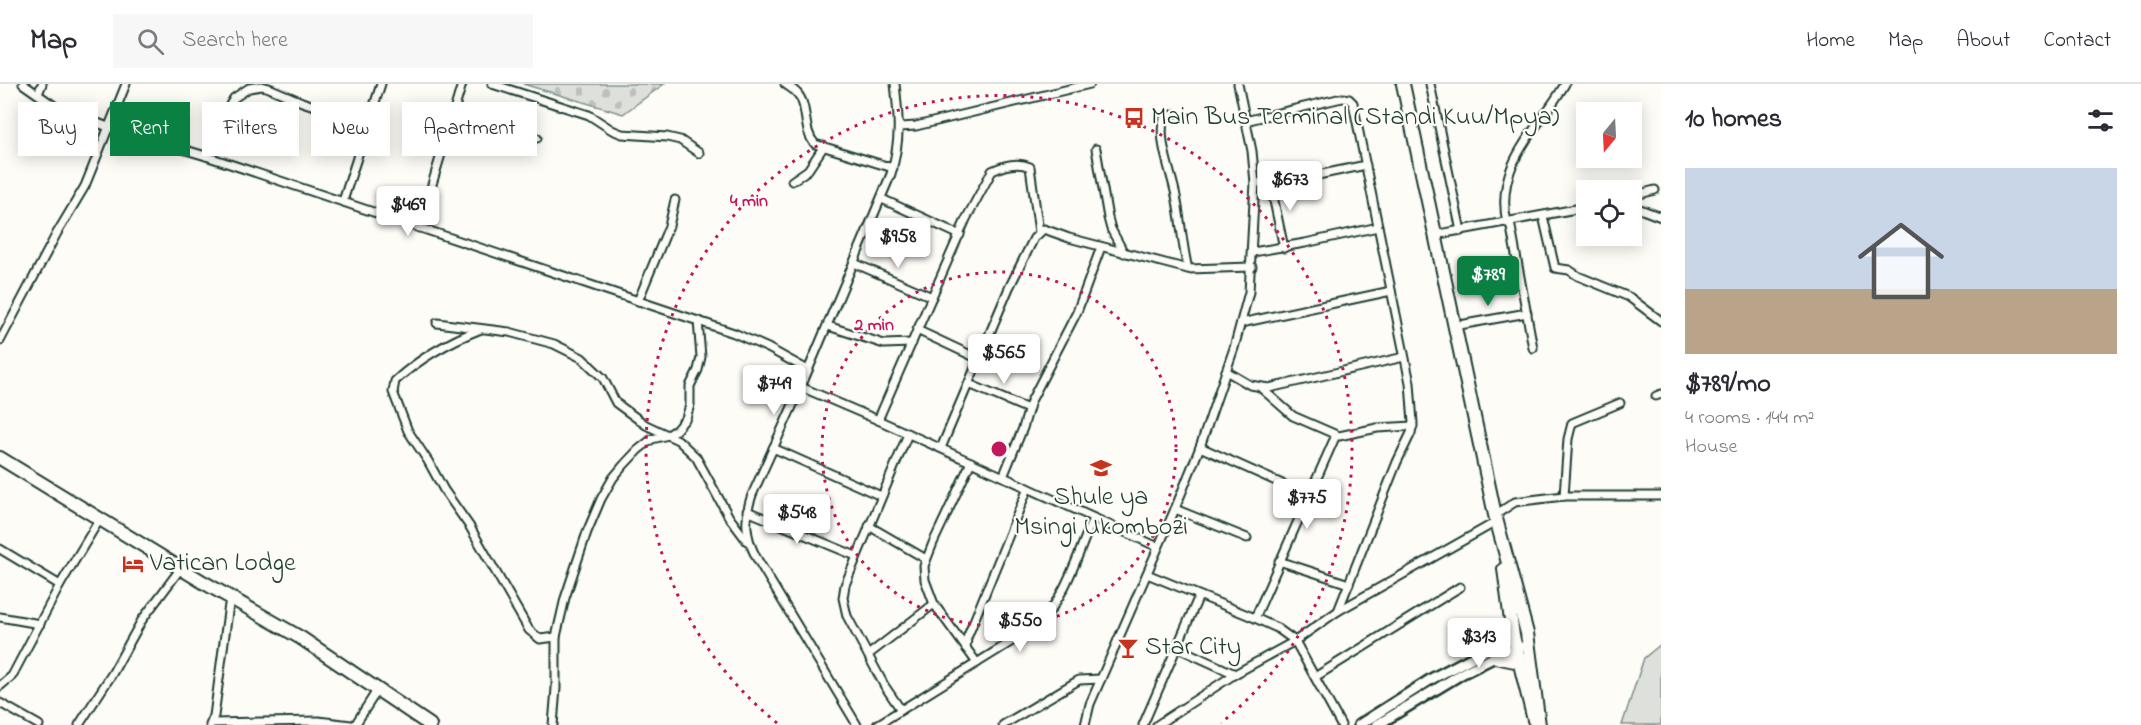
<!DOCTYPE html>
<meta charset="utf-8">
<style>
body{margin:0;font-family:"Indie Flower",sans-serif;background:#f7f7f7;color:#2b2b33;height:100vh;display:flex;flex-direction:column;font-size:22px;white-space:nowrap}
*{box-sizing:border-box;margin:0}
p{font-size:20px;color:#7c7c81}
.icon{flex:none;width:33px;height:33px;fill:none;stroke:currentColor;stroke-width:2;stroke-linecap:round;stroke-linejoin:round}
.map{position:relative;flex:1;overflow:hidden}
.details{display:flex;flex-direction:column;background:#fff;width:480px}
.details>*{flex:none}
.top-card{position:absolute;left:18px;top:18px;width:570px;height:54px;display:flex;gap:12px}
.needle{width:39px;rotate:198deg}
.buttons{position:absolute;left:1576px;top:18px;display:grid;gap:12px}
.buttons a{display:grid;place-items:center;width:66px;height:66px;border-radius:0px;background:#fff;box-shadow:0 3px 15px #0003;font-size:30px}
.price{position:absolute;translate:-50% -51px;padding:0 14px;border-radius:6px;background:#fff;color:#222;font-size:20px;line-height:39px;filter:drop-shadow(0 2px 3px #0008)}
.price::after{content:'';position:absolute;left:50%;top:36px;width:18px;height:14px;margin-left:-9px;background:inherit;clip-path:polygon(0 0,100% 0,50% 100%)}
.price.selected{background:#0b8043;color:#fff}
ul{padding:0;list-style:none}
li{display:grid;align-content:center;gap:12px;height:318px;padding:0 24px}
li+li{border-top:2px solid #e1e1e2}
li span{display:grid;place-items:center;height:186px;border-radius:0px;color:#555}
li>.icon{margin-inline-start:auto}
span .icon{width:108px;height:108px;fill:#fffc;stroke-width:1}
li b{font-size:26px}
h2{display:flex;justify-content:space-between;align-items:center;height:72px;padding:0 24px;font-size:26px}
.chip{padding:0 21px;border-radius:0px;background:#fff;box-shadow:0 3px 15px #0003;font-size:21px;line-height:54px}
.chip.selected{background:#0b8043;color:#fff}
header{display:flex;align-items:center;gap:36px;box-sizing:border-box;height:84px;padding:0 30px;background:#fff;border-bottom:2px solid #e1e1e2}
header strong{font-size:28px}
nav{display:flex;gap:33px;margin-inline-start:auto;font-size:21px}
.search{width:420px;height:54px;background:#f7f7f7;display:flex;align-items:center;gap:15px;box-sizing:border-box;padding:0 21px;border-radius:0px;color:#7c7c81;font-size:22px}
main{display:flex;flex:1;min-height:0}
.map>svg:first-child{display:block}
.green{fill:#dde0db;stroke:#7e8e88;stroke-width:1.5}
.cemetery{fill:url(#cemetery-stones);stroke:#7e8e88;stroke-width:1.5}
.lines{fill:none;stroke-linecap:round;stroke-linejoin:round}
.minor-casing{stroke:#1f3d34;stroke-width:11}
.secondary-casing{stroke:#1f3d34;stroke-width:14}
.trunk-casing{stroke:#1f3d34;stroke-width:16}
.minor{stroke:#fdfcf7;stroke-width:7}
.secondary{stroke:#fdfcf7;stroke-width:9}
.trunk{stroke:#fdfcf7;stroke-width:12}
.ring{fill:none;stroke:#c2185b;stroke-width:3;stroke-dasharray:3 6}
.labels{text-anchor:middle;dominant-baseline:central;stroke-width:4.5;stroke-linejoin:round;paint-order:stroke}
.poi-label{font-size:26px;fill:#1f3d34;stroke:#fdfcf7;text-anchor:start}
.centre{fill:#c2185b;stroke:#fdfcf7;stroke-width:3}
.ring-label{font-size:18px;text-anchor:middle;font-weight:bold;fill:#c2185b;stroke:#fdfcf7;stroke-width:4.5;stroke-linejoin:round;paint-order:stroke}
</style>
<header>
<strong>Map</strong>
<div class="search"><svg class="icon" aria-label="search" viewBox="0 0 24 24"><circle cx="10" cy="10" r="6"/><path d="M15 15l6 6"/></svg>Search here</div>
<nav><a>Home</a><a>Map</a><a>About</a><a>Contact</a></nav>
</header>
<main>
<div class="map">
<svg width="1661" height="641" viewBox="0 0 1661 641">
<defs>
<pattern id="cemetery-stones" width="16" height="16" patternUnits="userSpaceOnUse" patternTransform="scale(1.5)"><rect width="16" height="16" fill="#dde0db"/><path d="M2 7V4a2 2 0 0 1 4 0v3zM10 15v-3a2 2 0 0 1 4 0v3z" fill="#bdc1bd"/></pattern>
</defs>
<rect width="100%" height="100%" fill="#fdfcf7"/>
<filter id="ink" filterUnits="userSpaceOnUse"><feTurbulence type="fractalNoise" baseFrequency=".0167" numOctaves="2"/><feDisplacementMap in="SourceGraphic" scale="12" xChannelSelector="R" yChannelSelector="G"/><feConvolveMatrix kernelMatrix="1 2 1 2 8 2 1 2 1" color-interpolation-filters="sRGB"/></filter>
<g filter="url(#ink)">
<!-- green -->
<polygon class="green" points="1661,560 1661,641 1622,641 1644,574"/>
<!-- cemetery -->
<polygon class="cemetery" points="523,0 664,0 623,30"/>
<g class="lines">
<defs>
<g id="minor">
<polyline points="23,0 56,23 108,43 206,72 734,249 768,264 808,286"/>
<polyline points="492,0 589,31 612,46 622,50 667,53 680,56 699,69"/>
<path d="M785 0C789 3 793 5 797 9 809 22 802 46 815 60L893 84"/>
<polyline points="1430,0 1461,147"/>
<polyline points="38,10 42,0"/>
<polyline points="454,28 537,54"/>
<path d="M1175 30 1164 34C1157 56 1172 90 1176 112 1181 136 1182 161 1188 185"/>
<polyline points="1245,37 1342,14 1349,15 1353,19 1410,299 1413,339 1411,349 1397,378 1338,527"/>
<polyline points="900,43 916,42 1090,0"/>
<polyline points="1096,65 1108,134 1111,145 1124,169"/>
<polyline points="206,72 223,50 228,24 234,14 249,4 262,2 269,4 302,18 369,40"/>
<polyline points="792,97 808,86 824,62"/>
<polyline points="1270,98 1284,164"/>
<polyline points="1255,99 1289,97 1366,81"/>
<polyline points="1632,112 1655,106"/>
<polyline points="882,115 960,151"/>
<polyline points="343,117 381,0"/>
<polyline points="1632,122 1661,133"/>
<polyline points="1543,132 1555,184 1569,186 1578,192 1629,213 1661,237"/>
<polyline points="1510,138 1533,264"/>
<path d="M1507 139C1494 79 1538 47 1565 0"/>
<polyline points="419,144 462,0"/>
<polyline points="1434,151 1587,123"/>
<polyline points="1253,168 1305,159 1378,143"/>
<polyline points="854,179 932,213"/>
<polyline points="638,217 669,142 675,116"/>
<polyline points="437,239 509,248 554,260 582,274 603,294 616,319 646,341 678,356 696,373 729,433 747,457"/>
<polyline points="1241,239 1391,207"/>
<polyline points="828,242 884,260 912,259"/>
<polyline points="1454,242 1527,229"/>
<path d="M481 245C450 257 419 275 395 297L393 308 408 347 428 377 444 406 470 443 529 546 540 555 556 553"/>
<polyline points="917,246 979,275"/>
<polyline points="0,257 57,149 85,102 126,0"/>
<polyline points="1226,287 1250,301 1269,304 1404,273"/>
<polyline points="969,300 1028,325"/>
<polyline points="801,303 878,336 1158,463"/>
<polyline points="1261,304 1293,332 1339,352 1377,344 1413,342"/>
<polyline points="1656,312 1661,310"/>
<path d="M878 336 966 135 992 87C1004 81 1017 77 1030 83L1039 148"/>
<polyline points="1200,363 1309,412"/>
<polyline points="773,364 881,412"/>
<polyline points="941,364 1009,204 1034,154 1044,145 1069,154 1188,185 1252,183"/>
<polyline points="971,378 933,459 924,482 925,496 934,520 977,579"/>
<polyline points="1003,393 1023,344 1031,317 1077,228 1101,163"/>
<polyline points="1564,412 1568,355 1572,339 1620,319"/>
<polyline points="1175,425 1247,454"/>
<polyline points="747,427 856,472"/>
<polyline points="1495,431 1515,418 1522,417 1564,412 1661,412"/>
<polyline points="869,442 926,475"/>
<polyline points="0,465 60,501"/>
<polyline points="1279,477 1349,500"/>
<polyline points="1147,490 1255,534 1277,544 1295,557 1341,641"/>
<polyline points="0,533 40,540"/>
<polyline points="1255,534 1336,351"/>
<polyline points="966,564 967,554 1028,404"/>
<polyline points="1178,564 1235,590"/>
<polyline points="868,571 934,520"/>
<polyline points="1315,593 1460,503"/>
<polyline points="0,602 12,592 60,501 101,433"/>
<polyline points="0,619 39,641"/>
<polyline points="901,626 884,601 847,532 843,514 845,501 908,350"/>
<polyline points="212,639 318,637 351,641"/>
<polyline points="79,641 112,590 142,536 181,484"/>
<polyline points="210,641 214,632 230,513"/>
<polyline points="355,641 378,605"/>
<polyline points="553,641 556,604 556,553 565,514 587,448 601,415 613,394 623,382 638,366 652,355 668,351 676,346 686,334 690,321 690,302 698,286 701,273 698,237"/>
<path d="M857 641 756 473C745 452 744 433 752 411L801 303 891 90C901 54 899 36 895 0"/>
<path d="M877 641 1038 541C1066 513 1078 470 1093 434"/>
<polyline points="1003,641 1079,596 1101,595"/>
<polyline points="1085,641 1090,620 1175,425 1200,363 1234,264 1249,208 1255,99 1252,67 1238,0"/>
<polyline points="1143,641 1199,512"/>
<polyline points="1157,641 1235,590 1295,557 1338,527 1496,438"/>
</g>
<g id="secondary">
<polyline points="1359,641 1433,594 1513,552"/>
<polyline points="1377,641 1463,589 1495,573 1521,563"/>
</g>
<g id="trunk">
<polyline points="1403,0 1495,431 1527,549 1539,641"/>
<polyline points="0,374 203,498 301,554 430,641"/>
<polyline points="1504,485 1513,552 1534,636"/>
<polyline points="1495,573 1520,578"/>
</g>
</defs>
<!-- minor casing -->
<use href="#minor" class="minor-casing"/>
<!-- secondary casing -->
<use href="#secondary" class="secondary-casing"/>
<!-- trunk casing -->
<use href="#trunk" class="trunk-casing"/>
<!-- minor -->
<use href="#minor" class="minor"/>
<!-- secondary -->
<use href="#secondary" class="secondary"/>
<!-- trunk -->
<use href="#trunk" class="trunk"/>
</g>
</g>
<!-- distance rings -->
<g class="ring">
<circle cx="999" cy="365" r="177"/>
<path d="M777 639A353 353 0 1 1 1221 639"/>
</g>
<!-- icons -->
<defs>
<symbol id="bus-bare" viewBox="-9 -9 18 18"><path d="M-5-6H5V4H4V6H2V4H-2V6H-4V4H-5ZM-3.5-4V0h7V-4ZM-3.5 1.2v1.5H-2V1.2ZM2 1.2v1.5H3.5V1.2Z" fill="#c8321e" stroke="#fdfcf7" stroke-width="2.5" paint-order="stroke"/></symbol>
<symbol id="school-bare" viewBox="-9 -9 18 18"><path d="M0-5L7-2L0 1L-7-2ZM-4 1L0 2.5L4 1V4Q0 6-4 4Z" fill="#c8321e" stroke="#fdfcf7" stroke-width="2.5" paint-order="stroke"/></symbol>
<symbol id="hotel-bare" viewBox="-9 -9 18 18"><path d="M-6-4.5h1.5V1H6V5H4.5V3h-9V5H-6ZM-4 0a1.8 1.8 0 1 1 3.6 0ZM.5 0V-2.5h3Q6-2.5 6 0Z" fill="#c8321e" stroke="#fdfcf7" stroke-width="2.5" paint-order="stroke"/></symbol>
<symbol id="bar-bare" viewBox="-9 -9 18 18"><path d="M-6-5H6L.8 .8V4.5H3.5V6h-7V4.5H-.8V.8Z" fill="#c8321e" stroke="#fdfcf7" stroke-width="2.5" paint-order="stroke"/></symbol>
</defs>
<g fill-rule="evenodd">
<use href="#bus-bare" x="1119" y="19" width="30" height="30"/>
<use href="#school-bare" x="1086" y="369" width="30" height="30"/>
<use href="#hotel-bare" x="118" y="465" width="30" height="30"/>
<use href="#bar-bare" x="1113" y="549" width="30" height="30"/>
</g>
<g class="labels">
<!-- poi labels -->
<g class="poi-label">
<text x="1151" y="34">Main Bus Terminal (Standi Kuu/Mpya)</text>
<text x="1101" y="414" text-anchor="middle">Shule ya<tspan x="1101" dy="30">Msingi Ukombozi</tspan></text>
<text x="150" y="480">Vatican Lodge</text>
<text x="1145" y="564">Star City</text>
</g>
</g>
<circle cx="999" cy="365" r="9" class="centre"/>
<g class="ring-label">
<text x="749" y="122">4 min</text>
<text x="874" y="246">2 min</text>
</g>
</svg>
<div class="buttons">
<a><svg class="needle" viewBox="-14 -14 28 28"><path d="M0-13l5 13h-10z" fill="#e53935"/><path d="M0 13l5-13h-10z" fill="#7c7c81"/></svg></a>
<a><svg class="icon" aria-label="locate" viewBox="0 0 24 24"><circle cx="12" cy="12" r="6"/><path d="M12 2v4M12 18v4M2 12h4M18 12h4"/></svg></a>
</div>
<b class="price" style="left:1290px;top:128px">$673</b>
<b class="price" style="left:408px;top:153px">$469</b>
<b class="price" style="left:898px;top:185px">$958</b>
<b class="price selected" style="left:1488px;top:223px">$789</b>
<b class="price" style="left:1004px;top:301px">$565</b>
<b class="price" style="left:774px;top:332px">$749</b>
<b class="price" style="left:1307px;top:446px">$775</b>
<b class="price" style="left:797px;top:461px">$548</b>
<b class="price" style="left:1020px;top:569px">$550</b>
<b class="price" style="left:1479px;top:585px">$313</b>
<div class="top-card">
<a class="chip">Buy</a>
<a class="chip selected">Rent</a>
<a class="chip">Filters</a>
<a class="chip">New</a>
<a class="chip">Apartment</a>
</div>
</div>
<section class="details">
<h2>10 homes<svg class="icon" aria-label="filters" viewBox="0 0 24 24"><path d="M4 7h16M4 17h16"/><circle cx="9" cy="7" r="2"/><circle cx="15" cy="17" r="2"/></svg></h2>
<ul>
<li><span style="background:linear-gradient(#c9d6e8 65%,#b9a48a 0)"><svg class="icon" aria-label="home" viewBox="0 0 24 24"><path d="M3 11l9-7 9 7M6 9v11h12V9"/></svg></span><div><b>$789/mo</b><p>4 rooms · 144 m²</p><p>House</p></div></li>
</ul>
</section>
</main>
